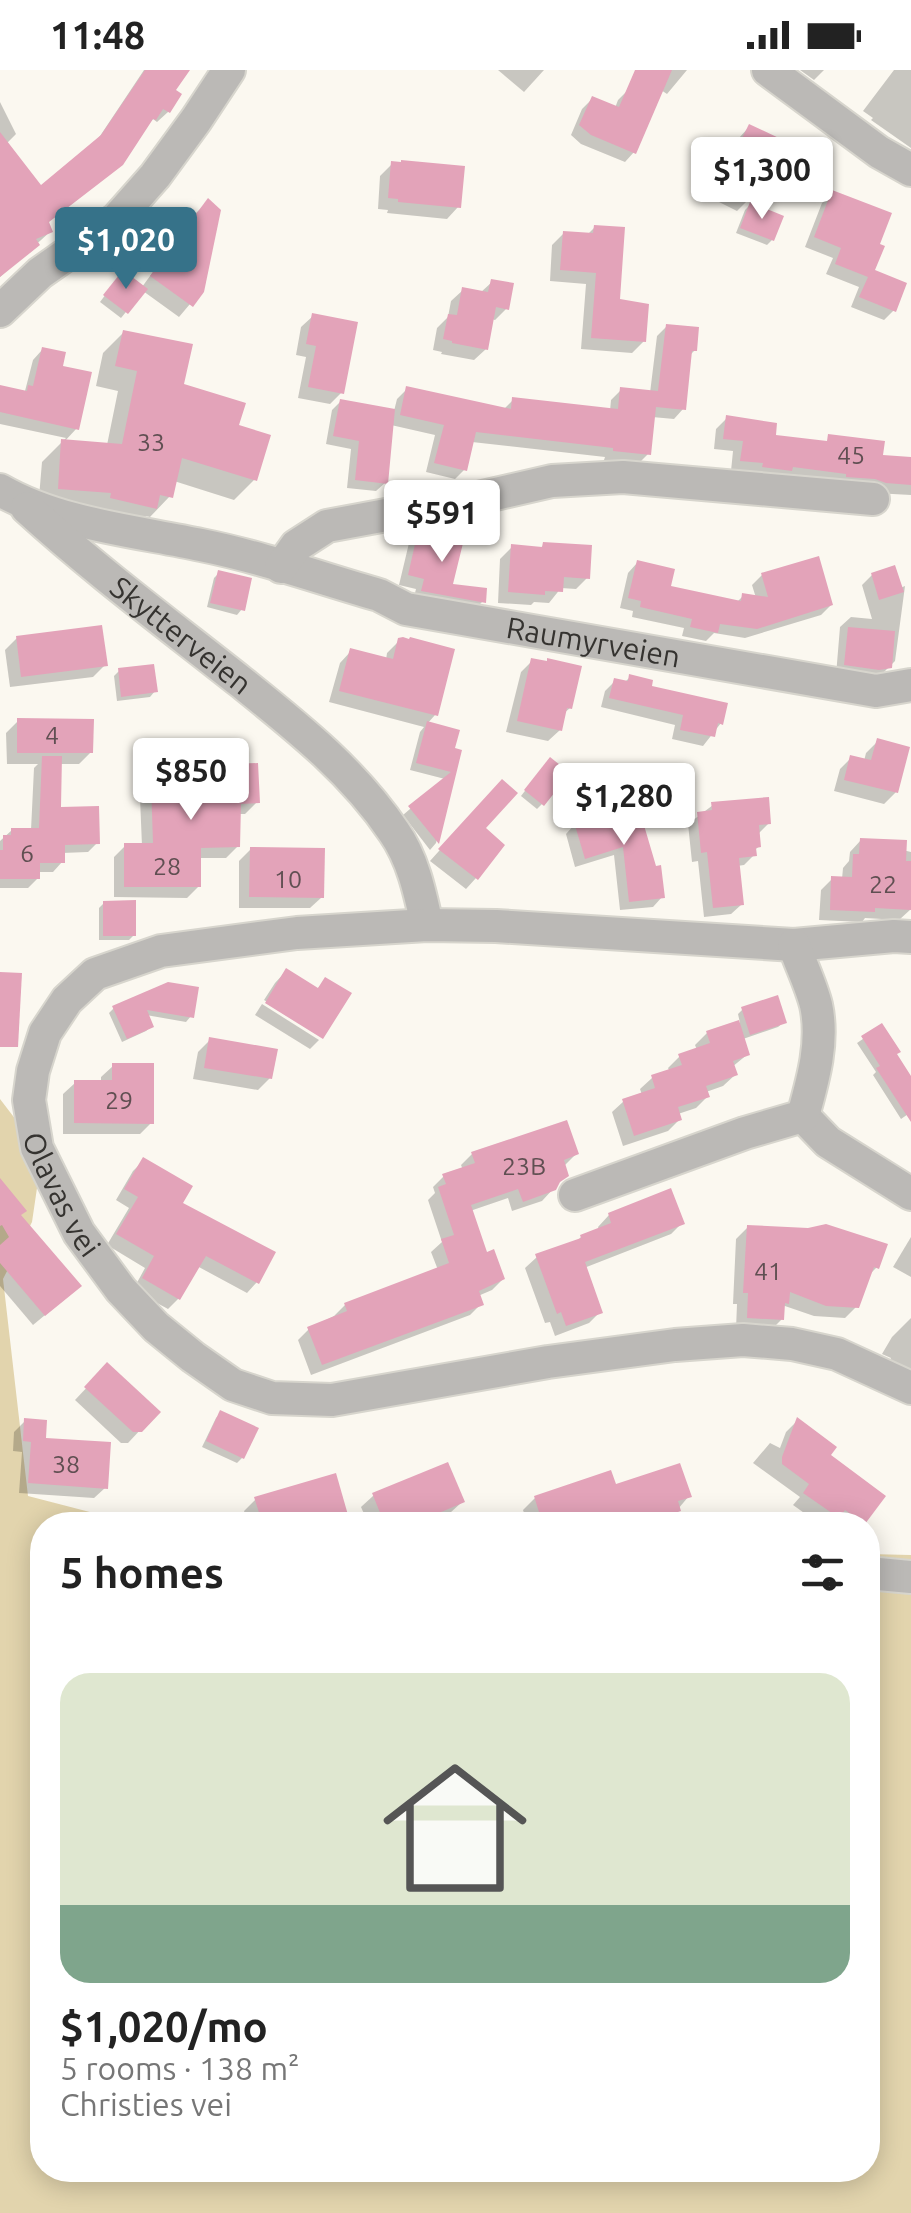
<!DOCTYPE html>
<meta charset="utf-8">
<style>
body{margin:0;font-family:Ubuntu,sans-serif;background:#f6f6f6;color:#222;height:100vh;display:flex;flex-direction:column;font-size:38px;white-space:nowrap}
*{box-sizing:border-box;margin:0}
p{font-size:32px;color:#767676}
.icon{flex:none;width:55px;height:55px;fill:none;stroke:currentColor;stroke-width:2;stroke-linecap:round;stroke-linejoin:round}
.map{position:relative;flex:1;overflow:hidden}
.panel{position:absolute;left:30px;top:1442px;width:850px;height:670px;display:flex;flex-direction:column;background:#fff;border-radius:40px;box-shadow:0 5px 25px #0003}
.panel>*{flex:none}
.price{position:absolute;translate:-50% -85px;padding:0 22px;border-radius:10px;background:#fff;color:#222;font-size:32px;line-height:65px;filter:drop-shadow(0 2px 5px #0008)}
.price::after{content:'';position:absolute;left:50%;top:60px;width:30px;height:22px;margin-left:-15px;background:inherit;clip-path:polygon(0 0,100% 0,50% 100%)}
.price.on{background:#367289;color:#fff}
ul{padding:0;list-style:none}
li{display:grid;align-content:center;gap:20px;height:530px;padding:0 30px}
li span{display:grid;place-items:center;height:310px;border-radius:30px;color:#555}
li>.icon{margin-inline-start:auto}
span .icon{width:180px;height:180px;fill:#fffc;stroke-width:1}
li b{font-size:42px}
h2{display:flex;justify-content:space-between;align-items:center;height:120px;padding:0 30px;font-size:42px}
.status{display:flex;justify-content:space-between;align-items:center;height:70px;padding:0 50px;background:#fff;direction:ltr}
.status svg{height:28px;fill:currentColor}
.map>svg:first-child{display:block}
.green{fill:#e2d4ad}
.shadow{fill:#0003}
.building{fill:#e3a3b9}
.lines{fill:none;stroke-linecap:round;stroke-linejoin:round}
.street-casing{stroke:#d7d5cd;stroke-width:36}
.street{stroke:#bbb9b6;stroke-width:32}
.labels{text-anchor:middle;dominant-baseline:central;stroke-width:8;stroke-linejoin:round;paint-order:stroke}
.number-label{font-size:25px;fill:#604f52}
.street-label{font-size:30px;fill:#353330;stroke:#fff}
</style>
<div class="status"><b>11:48</b><svg viewBox="0 0 49 12"><path d="M0 12V9h3v3zM5 12V6h3v6zM10 12V3h3v9zM15 12V0h3v12zM26 1h20v11H26zM47 4h2v5h-2z"/></svg></div>
<div class="map">
<svg width="911" height="2143" viewBox="0 0 911 2143">
<rect width="100%" height="100%" fill="#fbf8f0"/>
<!-- green -->
<polygon class="green" points="0,1029 42,1084 32,1152 3,1209 28,1426 140,1455 42,1455 42,2100 868,2100 868,1484 911,1485 911,2143 0,2143"/>
<!-- shadow -->
<g class="shadow">
<polygon points="144,0 187,0 173,21 168,42 157,52 153,49 47,153 51,161 0,207 0,32 16,64 6,74 41,119 94,75"/>
<polygon points="498,0 544,0 524,22"/>
<polygon points="656,0 687,0 667,24 661,20 634,82 625,92 581,74 571,65 582,39 592,29 615,38 618,30 628,20"/>
<polygon points="800,0 824,0 814,10"/>
<polygon points="894,0 911,0 911,78 871,50 873,48 863,41"/>
<polygon points="749,57 777,71 749,129 737,141 709,127 738,69"/>
<polygon points="392,94 458,137 447,149 387,143 388,140 378,139 380,106"/>
<polygon points="832,123 877,175 872,201 894,240 884,250 851,237 859,217 826,204 833,188 805,177 822,133"/>
<polygon points="208,132 201,221 179,247 143,221 121,248 100,232 118,208 142,217 196,143"/>
<polygon points="750,135 772,170 767,175 736,163 745,140"/>
<polygon points="595,157 617,231 644,271 632,283 581,279 586,214 550,211 552,175 564,163 587,165"/>
<polygon points="492,212 507,238 495,250 491,249 486,279 474,290 441,284 442,282 433,280 437,258 448,247 451,231 463,220 480,223"/>
<polygon points="313,246 341,323 330,334 298,328 306,287 296,285 301,257"/>
<polygon points="667,256 695,280 689,286 683,339 674,349 652,347 648,384 638,394 604,390 605,387 472,372 465,399 455,409 426,402 435,365 391,355 385,413 376,421 347,418 351,379 326,374 332,340 341,331 394,341 397,329 407,319 503,340 513,330 610,341 611,330 621,320 650,323 657,266"/>
<polygon points="124,262 181,316 236,357 255,409 234,430 174,411 170,426 150,447 146,446 135,458 38,439 42,392 66,368 0,354 0,318 25,321 33,290 42,280 60,298 77,358 64,372 107,375 118,321 96,316 103,283"/>
<polygon points="727,348 773,368 838,385 911,389 911,425 874,423 731,401 733,381 714,379 716,359"/>
<polygon points="434,460 450,516 483,531 473,541 413,531 416,519 399,515 409,473 419,463 429,466"/>
<polygon points="544,475 587,508 576,519 561,518 549,533 534,532 531,535 498,533 500,489 512,477 539,479"/>
<polygon points="637,493 668,518 737,532 743,526 756,528 752,515 762,505 831,535 821,545 745,568 714,563 706,571 682,566 684,558 632,547 633,541 620,538 628,503"/>
<polygon points="219,503 242,539 237,545 207,537 214,508"/>
<polygon points="872,505 900,518 905,516 895,591 879,607 836,605 840,557 851,547 872,549 862,515"/>
<polygon points="17,568 105,595 93,607 10,617 5,580"/>
<polygon points="399,571 435,645 427,654 452,680 459,682 436,773 430,780 403,745 445,709 410,700 420,662 424,657 329,632 340,593 351,581 386,590 387,583"/>
<polygon points="532,591 570,638 563,644 560,660 548,671 506,662 521,602"/>
<polygon points="119,601 155,621 150,627 117,631 114,606"/>
<polygon points="630,607 649,618 721,653 703,676 672,669 675,655 601,637 605,621 615,611 624,613"/>
<polygon points="18,651 91,682 79,694 60,694 59,739 97,773 88,782 62,783 62,792 53,802 38,802 38,808 28,818 0,818 0,771 12,760 31,760 34,698 38,694 7,694 6,663"/>
<polygon points="878,671 896,722 884,734 834,721 840,699 851,688 864,691 866,683"/>
<polygon points="545,695 542,734 537,739 521,726"/>
<polygon points="173,698 257,732 245,744 238,744 238,776 226,788 199,788 199,816 187,828 114,827 114,787 125,776 142,776 140,728 152,716 162,716 162,710"/>
<polygon points="491,723 482,758 476,808 466,819 430,791"/>
<polygon points="713,735 769,753 758,764 759,776 754,781 754,785 744,795 737,796 741,835 731,844 704,847 698,791 692,792 688,754"/>
<polygon points="604,741 662,827 653,837 620,840 614,785 575,797 566,764 575,754 598,748"/>
<polygon points="861,770 911,782 911,839 899,850 865,848 862,852 819,850 821,820 832,809 842,809 843,798 849,791 850,782"/>
<polygon points="251,779 322,827 310,838 239,838 239,791"/>
<polygon points="104,833 134,865 129,870 99,870 99,838"/>
<polygon points="286,901 316,920 326,910 322,965 264,930 275,913"/>
<polygon points="169,914 191,946 186,952 146,945 151,956 146,961 122,972 109,943 114,938"/>
<polygon points="262,934 319,970 310,979 255,945"/>
<polygon points="743,939 784,952 778,957 743,969 748,984 732,997 735,1005 723,1016 706,1022 707,1027 696,1038 678,1044 680,1049 668,1061 623,1076 612,1042 624,1031 642,1025 640,1019 652,1008 670,1002 668,998 680,986 697,980 695,975 707,963 740,953 738,944"/>
<polygon points="882,956 895,985 911,1010 911,1042 901,1049 873,1005 876,1002 857,973"/>
<polygon points="210,970 270,1008 258,1020 193,1009 198,982"/>
<polygon points="113,996 151,1053 140,1064 63,1064 63,1024 75,1013 101,1013 101,1007"/>
<polygon points="472,1084 576,1084 565,1095 566,1105 542,1131 512,1141 508,1128 470,1141 485,1185 503,1209 492,1220 478,1226 481,1234 470,1245 311,1305 298,1270 309,1259 334,1246 345,1235 438,1200 431,1182 442,1172 428,1130 435,1123 433,1117 444,1106 463,1100 461,1095"/>
<polygon points="144,1090 180,1134 257,1212 247,1223 197,1196 178,1229 168,1239 133,1220 145,1198 107,1175 129,1138 116,1130 133,1101"/>
<polygon points="0,1124 19,1146 68,1226 33,1255 0,1216"/>
<polygon points="609,1145 682,1153 671,1164 584,1198 600,1242 589,1253 555,1266 550,1252 545,1253 525,1198 537,1187 576,1172 581,1167 599,1160 598,1157"/>
<polygon points="748,1157 877,1197 869,1205 857,1236 845,1248 814,1246 782,1235 782,1249 770,1261 736,1259 737,1234 733,1234 736,1169"/>
<polygon points="911,1167 911,1207 893,1197"/>
<polygon points="911,1248 911,1328 879,1310 891,1288 882,1284 892,1267"/>
<polygon points="107,1296 157,1342 128,1373 121,1373 75,1330"/>
<polygon points="221,1343 242,1388 237,1393 202,1377 216,1348"/>
<polygon points="25,1351 43,1370 105,1418 94,1428 19,1423 22,1382 13,1381 14,1362"/>
<polygon points="797,1351 803,1389 883,1426 861,1455 839,1455 833,1451 829,1455 821,1455 793,1435 800,1427 753,1393 770,1373 780,1378 786,1362"/>
<polygon points="447,1395 462,1432 450,1443 422,1455 369,1455 361,1437 373,1426"/>
<polygon points="614,1417 689,1426 667,1452 657,1455 528,1455 523,1440 535,1428"/>
<polygon points="256,1429 345,1444 334,1455 246,1455 248,1453 244,1441"/>
</g>
<!-- building -->
<g class="building">
<polygon points="145,0 190,0 176,20 182,24 170,43 163,39 156,50 153,49 123,95 49,152 53,162 36,169 40,175 0,207 0,62 41,115 101,65"/>
<polygon points="635,0 672,0 636,84 591,65 579,55 592,26 619,37"/>
<polygon points="749,54 781,69 751,130 719,115"/>
<polygon points="401,90 465,96 461,138 398,132 398,129 388,128 391,91 401,92"/>
<polygon points="832,120 892,143 880,174 885,176 875,200 907,213 896,242 859,227 868,207 835,194 841,178 814,167"/>
<polygon points="208,128 221,140 204,222 193,237 150,206"/>
<polygon points="750,132 784,146 774,171 740,158"/>
<polygon points="594,155 625,157 620,229 649,234 646,272 591,268 596,203 560,200 563,161 593,163"/>
<polygon points="123,200 148,219 128,244 103,225"/>
<polygon points="491,209 514,213 509,240 496,237 488,280 452,273 452,271 443,269 448,244 457,245 462,217 488,222"/>
<polygon points="312,243 358,252 344,324 308,317 316,276 306,274"/>
<polygon points="666,254 699,257 697,281 692,281 686,340 656,337 651,385 613,381 613,378 476,362 467,401 434,393 444,355 400,345 406,316 511,339 512,327 618,339 620,317 658,321 657,329"/>
<polygon points="123,260 193,274 184,314 246,333 239,355 271,365 257,411 182,388 173,428 160,425 157,439 110,428 111,423 58,419 61,369 122,374 137,301 115,296"/>
<polygon points="42,277 66,282 63,296 92,302 79,360 0,342 0,315 27,321 28,315 33,316"/>
<polygon points="340,329 395,339 388,414 355,410 359,371 333,366"/>
<polygon points="726,345 777,353 776,365 827,371 828,364 885,371 883,385 911,387 911,415 886,413 875,409 846,407 846,404 793,397 792,401 762,397 763,393 740,391 743,371 723,369"/>
<polygon points="433,457 465,465 453,514 487,518 486,533 421,521 424,509 408,505 418,461 432,464"/>
<polygon points="543,472 592,475 590,509 564,507 563,522 545,521 545,525 508,522 511,474 542,477"/>
<polygon points="819,486 833,535 757,559 720,554 718,563 690,557 692,549 640,537 641,531 628,528 637,490 675,499 671,516 741,531 742,523 768,527 761,503"/>
<polygon points="895,495 904,522 879,530 871,503"/>
<polygon points="218,500 252,508 245,541 210,533"/>
<polygon points="102,555 108,596 21,607 16,566"/>
<polygon points="848,557 895,561 892,598 879,600 844,595"/>
<polygon points="403,567 409,569 410,567 455,579 438,646 339,621 350,578 393,589 398,568"/>
<polygon points="531,588 547,591 547,588 582,596 572,639 567,638 562,661 517,651"/>
<polygon points="154,594 158,622 121,627 118,598"/>
<polygon points="629,604 653,610 652,616 728,633 723,655 718,653 715,667 680,660 683,645 609,628 614,608 628,611"/>
<polygon points="17,648 94,649 93,683 17,683"/>
<polygon points="427,651 460,660 455,678 462,680 439,774 408,736 451,702 416,693"/>
<polygon points="877,668 910,677 898,723 844,710 850,685 871,690"/>
<polygon points="42,686 62,686 61,737 99,736 100,774 65,775 65,793 40,793 40,809 0,809 0,780 3,780 3,765 11,765 11,758 39,758"/>
<polygon points="550,687 570,703 544,736 524,720"/>
<polygon points="258,693 260,733 241,734 240,777 201,778 201,817 124,817 124,773 153,773 151,713 173,713 172,696"/>
<polygon points="502,709 518,723 486,758 505,775 478,810 438,779"/>
<polygon points="769,727 771,754 759,755 761,777 756,778 757,786 739,788 744,835 713,838 707,782 701,783 697,742 712,740 711,732"/>
<polygon points="634,730 638,746 641,745 656,796 661,795 665,828 629,832 623,777 585,789 574,752 604,743 603,739"/>
<polygon points="860,768 907,770 906,791 911,791 911,840 875,838 875,842 830,840 831,806 852,807 853,784 859,784"/>
<polygon points="250,777 325,778 324,828 249,827"/>
<polygon points="136,830 136,866 103,866 103,831"/>
<polygon points="286,898 318,918 325,907 352,923 323,969 265,933"/>
<polygon points="0,902 22,903 18,977 0,977"/>
<polygon points="168,912 199,917 194,948 147,940 154,957 127,969 112,936"/>
<polygon points="778,925 787,953 750,965 741,937"/>
<polygon points="739,950 750,985 733,991 738,1005 706,1016 710,1027 678,1037 682,1050 634,1066 622,1029 655,1018 651,1005 682,995 678,984 710,973 706,961"/>
<polygon points="882,953 901,982 897,984 911,1006 911,1052 876,998 880,996 861,966"/>
<polygon points="209,967 278,979 272,1009 204,998"/>
<polygon points="112,993 154,993 154,1054 74,1053 74,1010 112,1010"/>
<polygon points="567,1050 579,1084 564,1090 569,1106 560,1112 556,1120 523,1132 518,1119 471,1135 487,1182 494,1179 505,1209 479,1221 484,1235 322,1295 307,1257 347,1241 344,1233 449,1193 441,1169 454,1165 438,1117 446,1114 442,1104 475,1093 471,1082"/>
<polygon points="143,1087 193,1116 183,1133 276,1182 259,1214 206,1186 180,1230 142,1208 154,1186 116,1164 138,1127 124,1119"/>
<polygon points="0,1108 27,1141 21,1145 82,1216 45,1246 0,1193 0,1175 9,1167 2,1155 0,1156"/>
<polygon points="671,1118 685,1154 585,1192 603,1243 566,1256 561,1242 557,1244 535,1184 581,1168 580,1165 611,1153 608,1143"/>
<polygon points="826,1154 888,1174 879,1199 874,1197 859,1238 826,1236 790,1222 789,1234 785,1233 784,1250 747,1248 748,1223 743,1223 747,1155 808,1158"/>
<polygon points="107,1292 161,1342 142,1362 133,1362 84,1317"/>
<polygon points="220,1340 259,1358 244,1389 206,1371"/>
<polygon points="797,1347 837,1377 831,1385 886,1426 865,1454 845,1440 839,1448 803,1423 809,1414 782,1394 782,1387"/>
<polygon points="24,1348 47,1350 46,1368 111,1372 108,1419 28,1413 31,1372 23,1371"/>
<polygon points="448,1392 465,1432 410,1455 385,1455 372,1423"/>
<polygon points="680,1393 692,1427 678,1431 681,1441 651,1451 652,1455 630,1455 626,1444 592,1455 543,1455 534,1426 611,1400 616,1414"/>
<polygon points="336,1403 348,1445 313,1455 263,1455 254,1427"/>
</g>
<g class="lines">
<defs>
<g id="street">
<polyline points="768,0 879,82 911,100"/>
<polyline points="0,241 40,203 117,149 155,106 196,50 229,0"/>
<path id="s1" d="M0 420C59 454 135 461 201 475 261 487 320 508 379 525L406 539 876 621 911 615"/>
<path id="s2" d="M27 438C95 500 169 555 241 612 297 657 353 701 394 762 413 789 420 823 427 855"/>
<polyline points="281,497 296,476 327,456 478,428 552,411 623,407 873,429"/>
<path id="s3" d="M911 867 894 866 794 875 496 856 427 855 297 863 161 881 95 904 67 930 45 963 33 1001 29 1030 37 1078 79 1163 121 1220 156 1257 193 1287 233 1315 272 1328 332 1330 548 1292 675 1275 743 1270 792 1274 837 1284 911 1318"/>
<polyline points="803,1046 828,1072 911,1124"/>
<path d="M575 1125 745 1063 803 1046C813 1010 824 972 816 935 811 915 801 895 794 875"/>
<polyline points="868,1503 911,1507"/>
</g>
</defs>
<!-- street casing -->
<use href="#street" class="street-casing"/>
<!-- street -->
<use href="#street" class="street"/>
</g>
<g class="labels">
<!-- number labels -->
<g class="number-label">
<text x="151" y="372">33</text>
<text x="851" y="385">45</text>
<text x="52" y="665">4</text>
<text x="27" y="783">6</text>
<text x="167" y="796">28</text>
<text x="288" y="809">10</text>
<text x="883" y="814">22</text>
<text x="119" y="1030">29</text>
<text x="524" y="1096">23B</text>
<text x="768" y="1201">41</text>
<text x="66" y="1394">38</text>
</g>
<!-- street labels -->
<g class="street-label">
<text stroke="none"><textPath href="#s2" startOffset="200">Skytterveien</textPath></text>
<text stroke="none"><textPath href="#s1" startOffset="615">Raumyrveien</textPath></text>
<text stroke="none"><textPath href="#s3" startOffset="1070">Olavas vei</textPath></text>
</g>
</g>
</svg>
<b class="price" style="left:762px;top:152px">$1,300</b>
<b class="price on" style="left:126px;top:222px">$1,020</b>
<b class="price" style="left:442px;top:495px">$591</b>
<b class="price" style="left:191px;top:753px">$850</b>
<b class="price" style="left:624px;top:778px">$1,280</b>
<section class="panel">
<h2>5 homes<svg class="icon" aria-label="filters" viewBox="0 0 24 24"><path d="M4 7h16M4 17h16"/><circle cx="9" cy="7" r="2"/><circle cx="15" cy="17" r="2"/></svg></h2>
<ul>
<li><span style="background:linear-gradient(#dfe7d0 75%,#7fa58c 0)"><svg class="icon" aria-label="home" viewBox="0 0 24 24"><path d="M3 11l9-7 9 7M6 9v11h12V9"/></svg></span><div><b>$1,020/mo</b><p>5 rooms · 138 m²</p><p>Christies vei</p></div></li>
</ul>
</section>
</div>
